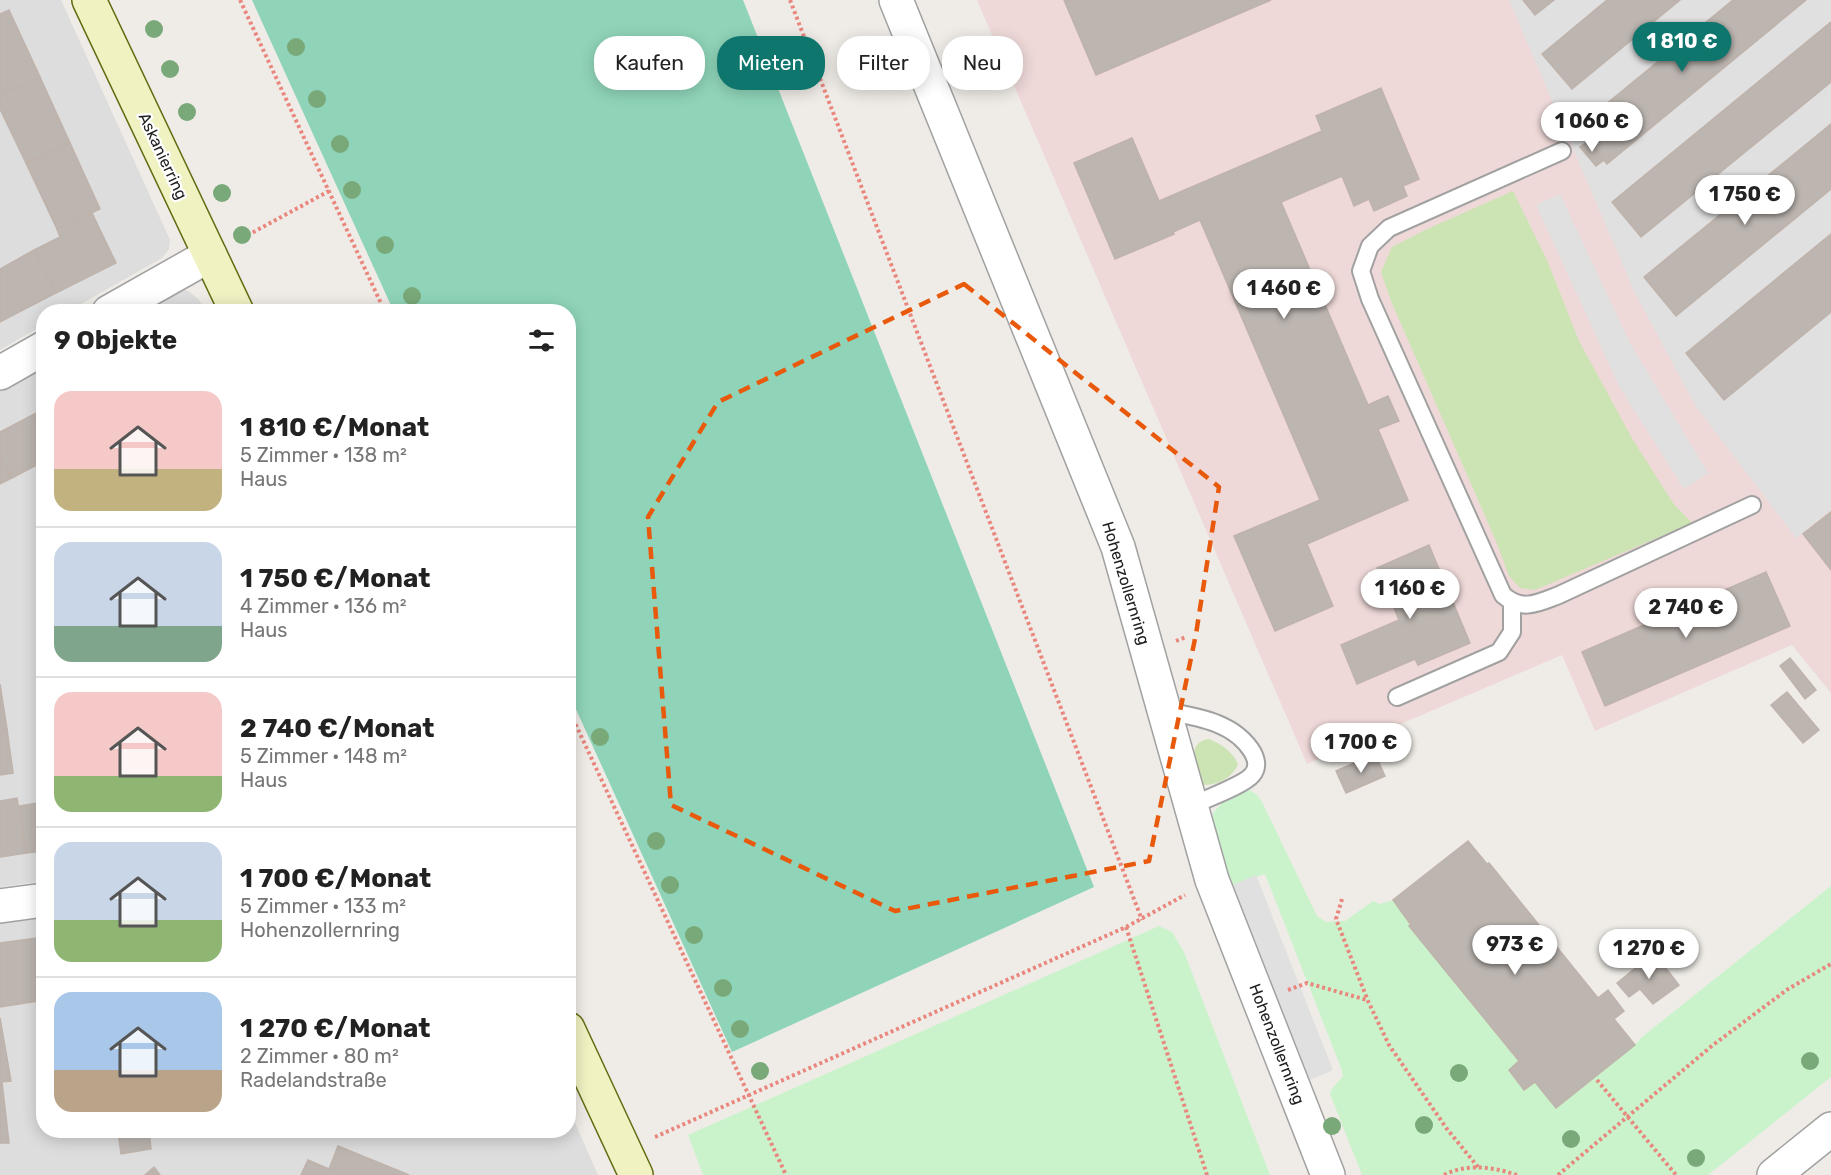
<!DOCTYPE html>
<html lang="de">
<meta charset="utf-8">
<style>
body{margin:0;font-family:Rubik,sans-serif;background:#f2f2f2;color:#222;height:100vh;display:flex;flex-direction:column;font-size:22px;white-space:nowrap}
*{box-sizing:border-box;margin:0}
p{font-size:20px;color:#767676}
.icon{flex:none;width:33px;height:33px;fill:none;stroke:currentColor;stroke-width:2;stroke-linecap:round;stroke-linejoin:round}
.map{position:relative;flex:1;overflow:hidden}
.panel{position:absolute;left:36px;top:304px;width:540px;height:834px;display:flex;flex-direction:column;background:#fff;border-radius:24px;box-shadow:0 3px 15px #0003}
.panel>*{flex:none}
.guide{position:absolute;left:594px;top:36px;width:570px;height:54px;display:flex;gap:12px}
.price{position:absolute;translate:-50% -51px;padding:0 14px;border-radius:21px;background:#fff;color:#222;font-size:20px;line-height:39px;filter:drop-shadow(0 2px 3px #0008)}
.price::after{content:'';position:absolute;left:50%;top:36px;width:18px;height:14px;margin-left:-9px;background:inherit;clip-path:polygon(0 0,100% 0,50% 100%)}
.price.on{background:#0f766e;color:#fff}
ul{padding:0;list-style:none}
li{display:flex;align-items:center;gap:18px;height:150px;padding:0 18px}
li+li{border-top:2px solid #e0e0e0}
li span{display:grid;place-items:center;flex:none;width:168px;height:120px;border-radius:18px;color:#555}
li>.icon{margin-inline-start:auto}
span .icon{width:72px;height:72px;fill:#fffc;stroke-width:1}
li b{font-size:26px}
h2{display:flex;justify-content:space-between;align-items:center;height:72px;padding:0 18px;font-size:26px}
.pill{padding:0 21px;border-radius:24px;background:#fff;box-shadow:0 3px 15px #0003;font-size:21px;line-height:54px}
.pill.on{background:#0f766e;color:#fff}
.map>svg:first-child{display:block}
.residential{fill:#ddd}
.commercial{fill:#eed9d8}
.grass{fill:#cce3b3}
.park{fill:#caf3cc}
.pitch{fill:#8fd4b8}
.parking{fill:#e0e0e0}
.building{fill:#bcb5b0;stroke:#bfb3ab;stroke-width:1.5}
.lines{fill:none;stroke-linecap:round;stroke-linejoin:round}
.service-casing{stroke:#a1a1a1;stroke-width:20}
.minor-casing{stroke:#a1a1a1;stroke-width:36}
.tertiary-casing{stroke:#a1a1a1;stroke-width:36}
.secondary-casing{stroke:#636b12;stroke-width:36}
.path{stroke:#e9877e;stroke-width:4;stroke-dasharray:3 3;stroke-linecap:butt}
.service{stroke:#fff;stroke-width:16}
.minor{stroke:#fff;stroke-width:33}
.tertiary{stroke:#fff;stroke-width:33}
.secondary{stroke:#f1f2c2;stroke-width:33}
.tree{fill:#79a979}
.marked{fill:none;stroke:#e8590c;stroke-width:4.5;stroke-dasharray:12 8;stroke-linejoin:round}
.labels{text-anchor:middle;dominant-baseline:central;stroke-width:4.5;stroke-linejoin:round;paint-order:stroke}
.street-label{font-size:16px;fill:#202020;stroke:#fff}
</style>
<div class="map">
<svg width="1831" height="1175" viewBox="0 0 1831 1175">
<rect width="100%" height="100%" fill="#efece7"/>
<!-- residential -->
<g class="residential">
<polygon points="0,0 61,0 170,240 169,249 162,258 67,312 44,312 43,325 0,350"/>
<polygon points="181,288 190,292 199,300 208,312 135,312"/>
<polygon points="43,365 43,881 0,887 0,390"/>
<polygon points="43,917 44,1131 568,1131 569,1109 598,1175 0,1175 0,923"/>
</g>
<!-- commercial -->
<polygon class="commercial" points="977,0 1831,0 1831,693 1792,645 1595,731 1562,655 1307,764"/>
<!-- grass -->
<g class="grass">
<polygon points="1513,191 1547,260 1579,341 1633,440 1673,503 1692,523 1535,590 1520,588 1509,576 1496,541 1391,301 1381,272 1392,247 1425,230"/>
<path d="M1209 739C1221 744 1234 752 1238 765 1231 778 1220 784 1205 785L1199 782C1195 766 1186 742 1209 739Z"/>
</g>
<!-- park -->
<g class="park">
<polygon points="1249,790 1256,794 1262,802 1317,916 1326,922 1345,921 1373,901 1380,904 1393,900 1411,925 1409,926 1535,1082 1635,1045 1642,1037 1831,886 1831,1077 1708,1175 1362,1175 1330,1094 1331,1090 1343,1076 1341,1068 1265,874 1233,885 1213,833 1213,813 1222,803"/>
<polygon points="1159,926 1172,932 1184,952 1270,1175 703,1175 688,1135"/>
</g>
<!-- pitch -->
<polygon class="pitch" points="252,0 743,0 1094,887 732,1052 569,694 568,312 394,312"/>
<!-- parking -->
<g class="parking">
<polygon points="1509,0 1831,0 1831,510 1796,538 1695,405 1634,291"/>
<polygon points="1560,194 1630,343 1708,473 1684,489 1620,388 1536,205"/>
<polygon points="1256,875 1333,1070 1310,1080 1233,885"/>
</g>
<!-- building -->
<g class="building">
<polygon points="1064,0 1271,0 1096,75"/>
<polygon points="1523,0 1554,0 1535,15"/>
<polygon points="1607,0 1680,0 1572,89 1542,54"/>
<polygon points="1733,0 1806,0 1607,164 1577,128"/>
<polygon points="9,10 40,77 0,95 0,14"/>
<polygon points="1831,22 1831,82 1641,237 1612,202"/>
<polygon points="40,77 70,143 26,163 0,109 0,95"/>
<polygon points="1381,88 1419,179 1403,186 1407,196 1374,211 1369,199 1354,206 1342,176 1281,202 1368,405 1388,396 1399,421 1378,429 1408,500 1307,544 1333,606 1275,631 1234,536 1320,500 1200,220 1173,232 1174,234 1115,259 1074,163 1132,138 1159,201 1322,131 1316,116"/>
<polygon points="1831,124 1831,189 1676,316 1644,277"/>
<polygon points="1588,141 1604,160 1596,166 1580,147"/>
<polygon points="70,143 100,209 57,229 26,163"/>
<polygon points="92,213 116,263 56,293 34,250 60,237 57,229"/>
<polygon points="1831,234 1831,312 1724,400 1686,353"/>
<polygon points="34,250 56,293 0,322 0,269"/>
<polygon points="42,410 44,413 44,461 12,478 0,457 0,432"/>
<polygon points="0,457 12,478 0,484"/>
<polygon points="1831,512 1831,570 1803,534"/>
<polygon points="1429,545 1470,643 1418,665 1415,659 1357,684 1341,645 1399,620 1377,568"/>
<polygon points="1766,572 1790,626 1605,706 1582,652"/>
<polygon points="1790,658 1816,690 1805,699 1780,666"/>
<polygon points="0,684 7,729 0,730"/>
<polygon points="1787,692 1819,730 1803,743 1771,705"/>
<polygon points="7,729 13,773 0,775 0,730"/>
<polygon points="1375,754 1385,776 1346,793 1336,771"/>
<polygon points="17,798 26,853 0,857 0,801"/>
<polygon points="44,802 44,851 26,853 19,806"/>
<polygon points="1468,841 1487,864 1489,863 1598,998 1608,990 1624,1011 1614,1019 1635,1045 1556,1108 1535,1082 1524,1090 1509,1070 1519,1061 1409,926 1411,925 1393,900"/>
<polygon points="44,937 44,1000 0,1007 0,943"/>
<polygon points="1654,953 1679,985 1653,1004 1640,989 1629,997 1617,983"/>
<polygon points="0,1018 11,1081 0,1082"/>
<polygon points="0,1082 2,1082 9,1143 0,1143"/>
<polygon points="118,1131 149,1131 151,1149 121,1154"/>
<polygon points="338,1146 409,1175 301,1175 308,1160 329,1169"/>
<polygon points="154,1167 160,1175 145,1175"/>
</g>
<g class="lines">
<defs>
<g id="service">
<path d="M1562 151 1389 228 1370 246 1361 271 1370 299 1503 595C1522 612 1538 603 1559 595L1752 505"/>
<polyline points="1397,697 1499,652 1512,632 1512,604"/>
<path d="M1165 711C1197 717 1235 722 1253 753 1257 761 1258 768 1252 775 1244 785 1205 799 1191 806"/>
</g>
<g id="minor">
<polyline points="896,0 1118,547 1212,880 1328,1175"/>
<polyline points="109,312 210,255"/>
<polyline points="0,373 44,348"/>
<polyline points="0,906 44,900"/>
</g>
<polyline id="tertiary" points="1774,1175 1831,1129"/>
<g id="secondary">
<polyline points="89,0 237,312"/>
<polyline points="568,1029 636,1175"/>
</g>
</defs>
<!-- service casing -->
<use href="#service" class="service-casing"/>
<!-- minor casing -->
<use href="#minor" class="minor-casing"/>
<!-- tertiary casing -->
<use href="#tertiary" class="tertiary-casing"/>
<!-- secondary casing -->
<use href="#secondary" class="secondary-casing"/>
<!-- path -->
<g class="path">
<polyline points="240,0 385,312"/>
<polyline points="790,0 1142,920"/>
<polyline points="237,241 329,191"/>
<polyline points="1176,641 1186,637"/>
<polyline points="568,708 786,1175"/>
<polyline points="1342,899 1336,919 1368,1001 1389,1045 1447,1129 1478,1167"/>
<polyline points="1126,927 1207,1175"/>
<polyline points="1288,990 1307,983 1367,1000"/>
<polyline points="1597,1080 1676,1175"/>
<polyline points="655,1137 1126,927 1185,895"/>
<path d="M1444 1175C1467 1163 1493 1167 1517 1175"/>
<polyline points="1558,1175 1713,1045 1788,989 1831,964"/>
</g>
<!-- service -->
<use href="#service" class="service"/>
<!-- minor -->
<use href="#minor" class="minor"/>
<!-- tertiary -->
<use href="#tertiary" class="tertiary"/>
<!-- secondary -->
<use href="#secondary" class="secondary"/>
</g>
<!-- trees -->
<g class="tree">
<circle cx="154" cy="29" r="9"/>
<circle cx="296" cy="47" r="9"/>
<circle cx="170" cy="69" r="9"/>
<circle cx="317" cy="99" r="9"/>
<circle cx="187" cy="112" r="9"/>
<circle cx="340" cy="144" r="9"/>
<circle cx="352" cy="190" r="9"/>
<circle cx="222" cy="193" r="9"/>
<circle cx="242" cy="235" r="9"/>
<circle cx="385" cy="245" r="9"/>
<circle cx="412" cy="296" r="9"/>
<circle cx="600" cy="737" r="9"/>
<circle cx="656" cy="841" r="9"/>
<circle cx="670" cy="885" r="9"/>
<circle cx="694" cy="935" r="9"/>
<circle cx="723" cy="988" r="9"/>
<circle cx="740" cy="1029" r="9"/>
<circle cx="1810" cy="1061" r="9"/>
<circle cx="760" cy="1071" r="9"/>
<circle cx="1459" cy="1073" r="9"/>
<circle cx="1424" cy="1125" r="9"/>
<circle cx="1332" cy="1126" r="9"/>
<circle cx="1571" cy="1139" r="9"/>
<circle cx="1696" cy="1158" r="9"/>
</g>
<!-- marked area -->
<path class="marked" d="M964 284 1219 487 1196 634 1149 861 895 911 671 805 648 517 718 402Z"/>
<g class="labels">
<!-- street labels -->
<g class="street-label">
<text transform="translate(163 156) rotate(65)">Askanierring</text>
<text transform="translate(1126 583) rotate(73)">Hohenzollernring</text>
<text transform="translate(1277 1044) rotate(69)">Hohenzollernring</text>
</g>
</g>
</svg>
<b class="price on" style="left:1682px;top:73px">1 810 €</b>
<b class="price" style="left:1592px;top:153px">1 060 €</b>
<b class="price" style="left:1745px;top:226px">1 750 €</b>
<b class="price" style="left:1284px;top:320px">1 460 €</b>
<b class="price" style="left:1410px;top:620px">1 160 €</b>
<b class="price" style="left:1686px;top:639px">2 740 €</b>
<b class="price" style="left:1361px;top:774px">1 700 €</b>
<b class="price" style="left:1515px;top:976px">973 €</b>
<b class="price" style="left:1649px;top:980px">1 270 €</b>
<div class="guide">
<a class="pill">Kaufen</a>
<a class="pill on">Mieten</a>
<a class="pill">Filter</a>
<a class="pill">Neu</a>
</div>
<section class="panel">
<h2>9 Objekte<svg class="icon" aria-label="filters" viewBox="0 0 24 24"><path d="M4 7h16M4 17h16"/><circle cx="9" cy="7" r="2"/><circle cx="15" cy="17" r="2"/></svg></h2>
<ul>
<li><span style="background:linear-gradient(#f6c9c9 65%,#c2b280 0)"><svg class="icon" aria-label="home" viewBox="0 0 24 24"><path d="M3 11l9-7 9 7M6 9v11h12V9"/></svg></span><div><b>1 810 €/Monat</b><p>5 Zimmer · 138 m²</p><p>Haus</p></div></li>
<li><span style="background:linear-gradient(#c9d6e8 70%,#7fa58c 0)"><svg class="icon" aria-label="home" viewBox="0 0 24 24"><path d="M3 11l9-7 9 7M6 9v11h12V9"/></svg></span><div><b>1 750 €/Monat</b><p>4 Zimmer · 136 m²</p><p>Haus</p></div></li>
<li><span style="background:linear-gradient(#f6c9c9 70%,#8fb573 0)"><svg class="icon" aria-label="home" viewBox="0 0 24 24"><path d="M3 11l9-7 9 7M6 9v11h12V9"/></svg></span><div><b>2 740 €/Monat</b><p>5 Zimmer · 148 m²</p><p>Haus</p></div></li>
<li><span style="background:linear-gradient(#c9d6e8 65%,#8fb573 0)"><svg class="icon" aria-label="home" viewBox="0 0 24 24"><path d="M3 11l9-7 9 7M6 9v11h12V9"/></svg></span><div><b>1 700 €/Monat</b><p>5 Zimmer · 133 m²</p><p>Hohenzollernring</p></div></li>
<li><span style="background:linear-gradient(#a9c7e8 65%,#b9a48a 0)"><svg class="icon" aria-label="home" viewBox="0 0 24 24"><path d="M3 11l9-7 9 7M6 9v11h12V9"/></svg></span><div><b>1 270 €/Monat</b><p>2 Zimmer · 80 m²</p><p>Radelandstraße</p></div></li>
</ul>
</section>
</div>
